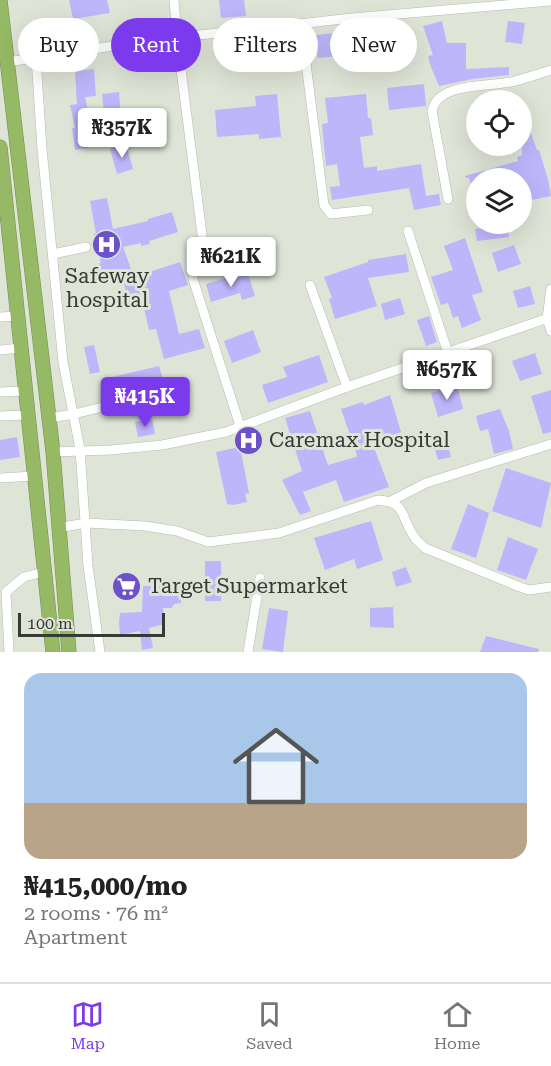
<!DOCTYPE html>
<meta charset="utf-8">
<style>
body{margin:0;font-family:"Roboto Serif",serif;background:#f6f6f6;color:#222;height:100vh;display:flex;flex-direction:column;font-size:22px;white-space:nowrap}
*{box-sizing:border-box;margin:0}
p{font-size:20px;color:#767676}
.icon{flex:none;width:33px;height:33px;fill:none;stroke:currentColor;stroke-width:2;stroke-linecap:round;stroke-linejoin:round}
.map{position:relative;height:652px;overflow:hidden}
.drawer{display:flex;flex-direction:column;background:#fff;flex:1}
.drawer>*{flex:none}
.banner{position:absolute;left:18px;top:18px;width:516px;height:54px;display:flex;gap:12px}
.buttons{position:absolute;left:466px;top:90px;display:grid;gap:12px}
.buttons a{display:grid;place-items:center;width:66px;height:66px;border-radius:50%;background:#fff;box-shadow:0 6px 24px #0002;font-size:30px}
.scale{position:absolute;left:18px;bottom:15px;width:147px;box-sizing:border-box;padding-left:6px;border:3px solid #363934;border-top:0;font-size:16px;line-height:21px;white-space:nowrap;color:#363934;-webkit-text-stroke:4px #dee4d6;paint-order:stroke}
.price{position:absolute;translate:-50% -51px;padding:0 14px;border-radius:6px;background:#fff;color:#222;font-size:20px;line-height:39px;filter:drop-shadow(0 2px 3px #0008)}
.price::after{content:'';position:absolute;left:50%;top:36px;width:18px;height:14px;margin-left:-9px;background:inherit;clip-path:polygon(0 0,100% 0,50% 100%)}
.price.selected{background:#7c3aed;color:#fff}
ul{padding:0;list-style:none}
li{display:grid;align-content:center;gap:12px;height:318px;padding:0 24px}
li+li{border-top:2px solid #e0e0e0}
li span{display:grid;place-items:center;height:186px;border-radius:18px;color:#555}
li>.icon{margin-inline-start:auto}
span .icon{width:108px;height:108px;fill:#fffc;stroke-width:1}
li b{font-size:26px}
.chip{padding:0 21px;border-radius:27px;background:#fff;box-shadow:0 6px 24px #0002;font-size:21px;line-height:54px}
.chip.selected{background:#7c3aed;color:#fff}
.tabs{display:flex;justify-content:space-around;align-items:center;height:84px;border-top:2px solid #e0e0e0;background:#fff;font-size:16px;color:#767676}
.tabs a{display:grid;justify-items:center;gap:3px}
.tabs .selected{color:#7c3aed}
.map>svg:first-child{display:block}
.building{fill:#beb6fb}
.lines{fill:none;stroke-linecap:round;stroke-linejoin:round}
.minor-casing{stroke:#b6bcaf;stroke-width:10}
.highway-casing{stroke:#748c54;stroke-width:15}
.minor{stroke:#fff;stroke-width:9}
.highway{stroke:#96b965;stroke-width:14}
.labels{text-anchor:middle;dominant-baseline:central;stroke-width:6;stroke-linejoin:round;paint-order:stroke}
.poi-label{font-size:21px;fill:#363934;stroke:#dee4d6;text-anchor:start}
</style>
<div class="map">
<svg width="551" height="652" viewBox="0 0 551 652">
<rect width="100%" height="100%" fill="#dee4d6"/>
<!-- building -->
<g class="building">
<polygon points="69,0 107,0 110,13 73,19"/>
<polygon points="219,0 244,0 246,16 221,18"/>
<polygon points="442,21 447,43 466,43 466,69 509,67 509,75 473,79 439,86 431,67 428,56 433,55 423,26"/>
<polygon points="508,21 525,23 522,44 505,42"/>
<polygon points="367,30 369,53 318,58 316,35"/>
<polygon points="94,69 96,96 85,97 90,122 105,121 102,94 119,92 121,118 124,118 125,121 142,118 146,137 121,142 119,129 87,133 90,147 75,150 72,128 75,128 70,105 77,104 75,71"/>
<polygon points="424,84 426,106 389,110 387,88"/>
<polygon points="277,94 281,137 259,139 259,134 217,137 215,110 256,106 255,96"/>
<polygon points="366,94 368,118 371,118 373,135 360,137 364,168 377,166 377,171 421,164 426,196 439,194 441,205 414,210 409,188 332,200 330,187 340,186 337,164 326,166 322,124 328,123 325,98"/>
<polygon points="522,110 537,150 539,150 548,179 551,196 522,202 522,178 477,178 477,198 475,199 469,178 466,178 465,176 518,161 517,157 522,155"/>
<polygon points="126,144 133,169 117,174 110,149"/>
<polygon points="107,198 113,229 148,221 148,219 172,212 178,232 149,241 150,244 141,246 141,243 123,247 134,277 180,262 188,285 169,291 179,334 199,329 205,348 164,359 156,329 149,330 143,304 130,307 123,280 119,281 118,279 100,284 94,265 101,263 94,234 96,233 90,201"/>
<polygon points="507,225 509,237 477,241 475,229"/>
<polygon points="465,238 483,292 472,295 481,320 462,328 458,316 453,318 448,303 441,305 431,277 453,270 444,246"/>
<polygon points="514,245 521,264 498,272 492,253"/>
<polygon points="406,254 409,272 368,278 377,306 335,319 329,299 332,298 324,277 368,262 368,260"/>
<polygon points="248,274 255,296 242,300 240,293 211,302 206,284 226,278 227,281"/>
<polygon points="530,286 535,304 518,308 513,291"/>
<polygon points="400,298 405,314 385,320 381,304"/>
<polygon points="429,316 437,342 426,346 417,320"/>
<polygon points="253,330 261,352 232,363 224,341"/>
<polygon points="94,345 100,372 90,374 84,347"/>
<polygon points="535,353 542,374 520,381 512,361"/>
<polygon points="319,355 328,382 268,403 262,385 287,377 283,367"/>
<polygon points="159,366 165,385 118,396 112,377"/>
<polygon points="457,385 463,409 438,417 431,393"/>
<polygon points="551,390 551,432 543,434 531,396"/>
<polygon points="390,395 401,432 377,442 377,444 373,445 389,487 344,502 336,480 303,492 311,511 300,515 282,480 302,471 285,418 310,411 328,465 356,457 357,455 341,409 363,402 364,405"/>
<polygon points="500,409 509,431 513,449 494,454 488,429 480,431 476,416"/>
<polygon points="152,419 155,434 138,437 135,422"/>
<polygon points="445,432 451,457 438,460 431,435"/>
<polygon points="17,437 20,457 0,460 0,440"/>
<polygon points="240,447 249,493 245,494 247,502 233,505 227,504 216,452"/>
<polygon points="506,468 551,483 541,528 492,511"/>
<polygon points="468,504 489,513 476,558 451,549"/>
<polygon points="371,521 383,560 357,569 354,559 325,570 314,538"/>
<polygon points="508,537 538,549 526,580 497,570"/>
<rect x="205" y="561" width="16" height="40"/>
<polygon points="406,567 412,582 396,587 392,572"/>
<polygon points="143,586 183,587 181,603 174,604 172,608 163,608 165,624 149,628 153,648 142,650 140,631 120,635 119,621 120,613 142,612"/>
<polygon points="393,607 394,628 370,627 370,608"/>
<polygon points="269,608 288,611 283,652 262,649"/>
<polygon points="486,636 539,649 538,652 480,652"/>
</g>
<g class="lines">
<defs>
<g id="minor">
<polyline points="174,0 177,38 205,258 204,264 193,274 193,279 240,426"/>
<polyline points="301,24 324,205 331,214 368,210"/>
<polyline points="36,58 42,149 63,362 80,449 88,566 100,652"/>
<polyline points="7,62 146,41 352,18 551,1"/>
<path d="M448 199 432 111C438 82 488 87 511 82 524 79 538 74 551 70"/>
<polyline points="408,231 448,353"/>
<polyline points="53,254 86,247"/>
<polyline points="310,285 347,387"/>
<polyline points="551,289 547,318 551,331"/>
<polyline points="0,317 17,316"/>
<polyline points="0,350 20,348"/>
<polyline points="0,392 25,391"/>
<polyline points="0,416 28,415"/>
<polyline points="49,418 74,414 177,389"/>
<polyline points="53,452 111,450 162,445 226,432 347,387 551,317"/>
<polyline points="0,478 34,476"/>
<polyline points="391,501 426,483 551,444"/>
<path d="M58 528 86 523 145 526 177 531 208 542 279 533 378 500C408 502 400 518 415 538 417 541 422 545 425 548L520 587 529 590 551 587"/>
<polyline points="9,652 6,592 24,577 44,572"/>
<polyline points="248,652 260,578"/>
</g>
<g id="highway">
<polyline points="0,0 53,452 69,652"/>
<polyline points="0,147 53,652"/>
</g>
</defs>
<!-- minor casing -->
<use href="#minor" class="minor-casing"/>
<!-- highway casing -->
<use href="#highway" class="highway-casing"/>
<!-- minor -->
<use href="#minor" class="minor"/>
<!-- highway -->
<use href="#highway" class="highway"/>
</g>
<!-- icons -->
<defs>
<symbol id="hospital-disc" viewBox="-11 -11 22 22"><circle r="9.5" fill="#6d51ca" stroke="#dee4d6"/><path d="M-5-5h3v3.5h4V-5h3V5h-3V1.5h-4V5h-3Z" fill="#fff"/></symbol>
<symbol id="supermarket-disc" viewBox="-11 -11 22 22"><circle r="9.5" fill="#6d51ca" stroke="#dee4d6"/><path d="M-6-5.5h2.5l.6 2H6L4.5 2H-2.5L-4.4-4H-6ZM-1.5 3.2a1.3 1.3 0 1 0 .1 0ZM3 3.2a1.3 1.3 0 1 0 .1 0Z" fill="#fff"/></symbol>
</defs>
<g fill-rule="evenodd">
<use href="#hospital-disc" x="90" y="228" width="33" height="33"/>
<use href="#hospital-disc" x="232" y="424" width="33" height="33"/>
<use href="#supermarket-disc" x="110" y="570" width="33" height="33"/>
</g>
<g class="labels">
<!-- poi labels -->
<g class="poi-label">
<text x="107" y="276" text-anchor="middle">Safeway<tspan x="107" dy="24">hospital</tspan></text>
<text x="269" y="440">Caremax Hospital</text>
<text x="148" y="586">Target Supermarket</text>
</g>
</g>
</svg>
<div class="buttons">
<a><svg class="icon" aria-label="locate" viewBox="0 0 24 24"><circle cx="12" cy="12" r="6"/><path d="M12 2v4M12 18v4M2 12h4M18 12h4"/></svg></a>
<a><svg class="icon" aria-label="layers" viewBox="0 0 24 24"><path d="M12 4l9 5-9 5-9-5zM3 14l9 5 9-5"/></svg></a>
</div>
<div class="scale">100 m</div>
<b class="price" style="left:122px;top:159px">₦357K</b>
<b class="price" style="left:231px;top:288px">₦621K</b>
<b class="price" style="left:447px;top:401px">₦657K</b>
<b class="price selected" style="left:145px;top:428px">₦415K</b>
<div class="banner">
<a class="chip">Buy</a>
<a class="chip selected">Rent</a>
<a class="chip">Filters</a>
<a class="chip">New</a>
</div>
</div>
<section class="drawer">
<ul>
<li><span style="background:linear-gradient(#a9c7e8 70%,#b9a48a 0)"><svg class="icon" aria-label="home" viewBox="0 0 24 24"><path d="M3 11l9-7 9 7M6 9v11h12V9"/></svg></span><div><b>₦415,000/mo</b><p>2 rooms · 76 m²</p><p>Apartment</p></div></li>
</ul>
</section>
<nav class="tabs">
<a class="selected"><svg class="icon" aria-label="map" viewBox="0 0 24 24"><path d="M3 6l6-2 6 2 6-2v14l-6 2-6-2-6 2zM9 4v14M15 6v14"/></svg>Map</a>
<a><svg class="icon" aria-label="saved" viewBox="0 0 24 24"><path d="M7 4h10v16l-5-4-5 4z"/></svg>Saved</a>
<a><svg class="icon" aria-label="home" viewBox="0 0 24 24"><path d="M3 11l9-7 9 7M6 9v11h12V9"/></svg>Home</a>
</nav>
